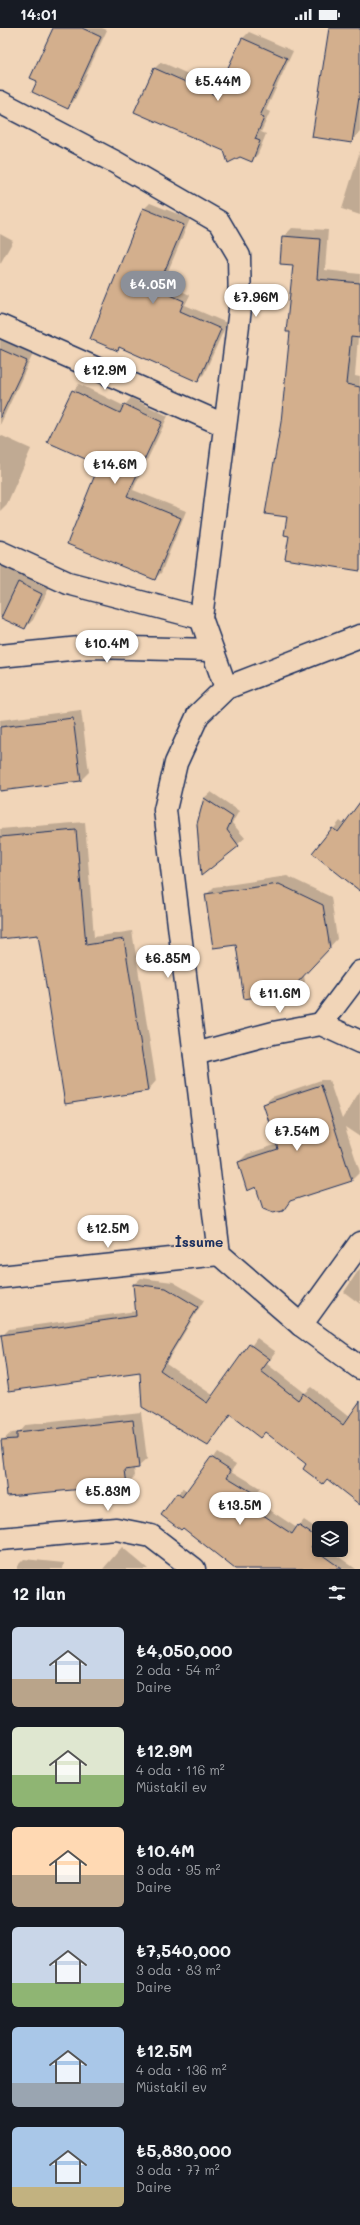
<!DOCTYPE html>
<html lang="tr">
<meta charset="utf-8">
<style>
body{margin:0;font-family:Mali,sans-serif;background:#20242c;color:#f1f3f6;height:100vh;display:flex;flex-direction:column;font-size:15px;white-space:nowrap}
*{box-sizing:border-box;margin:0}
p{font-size:13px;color:#9ea1a6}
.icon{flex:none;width:22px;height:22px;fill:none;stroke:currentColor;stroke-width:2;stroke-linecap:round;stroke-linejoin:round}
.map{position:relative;height:1541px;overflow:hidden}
.side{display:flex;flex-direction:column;background:#171b24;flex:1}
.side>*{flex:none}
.controls{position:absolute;left:312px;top:1493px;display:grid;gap:8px}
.controls a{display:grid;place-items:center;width:36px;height:36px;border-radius:6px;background:#171b24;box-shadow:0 2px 6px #0003;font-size:20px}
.price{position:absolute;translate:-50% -34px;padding:0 9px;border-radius:14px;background:#fff;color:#222;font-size:13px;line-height:26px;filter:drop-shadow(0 1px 2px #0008)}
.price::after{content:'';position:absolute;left:50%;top:24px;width:12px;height:9px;margin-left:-6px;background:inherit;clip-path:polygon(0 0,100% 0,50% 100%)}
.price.selected{background:#8c9099;color:#fff}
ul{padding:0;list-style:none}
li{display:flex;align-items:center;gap:12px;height:100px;padding:0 12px}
li span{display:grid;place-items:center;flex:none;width:112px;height:80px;border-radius:6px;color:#555}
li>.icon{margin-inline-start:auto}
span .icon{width:48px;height:48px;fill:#fffc;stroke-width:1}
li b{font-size:17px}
h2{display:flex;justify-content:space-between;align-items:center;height:48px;padding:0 12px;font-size:17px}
.status{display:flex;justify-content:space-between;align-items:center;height:28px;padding:0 20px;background:#171b24;direction:ltr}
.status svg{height:11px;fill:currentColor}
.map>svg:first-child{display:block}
.shadow{fill:#0003}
.building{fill:#d3af8d;stroke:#1b2f5e}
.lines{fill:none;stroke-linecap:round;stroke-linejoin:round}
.minor-casing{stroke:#1b2f5e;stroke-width:25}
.minor{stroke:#f1d5b8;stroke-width:22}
.labels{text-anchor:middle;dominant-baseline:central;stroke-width:3;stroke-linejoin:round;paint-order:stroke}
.district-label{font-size:14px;font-weight:bold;fill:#1b2f5e;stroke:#f1d5b8}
</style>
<div class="status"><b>14:01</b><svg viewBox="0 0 49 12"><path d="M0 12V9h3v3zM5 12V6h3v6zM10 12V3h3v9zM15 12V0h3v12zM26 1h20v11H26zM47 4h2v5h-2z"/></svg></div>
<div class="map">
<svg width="360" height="1541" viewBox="0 0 360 1541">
<rect width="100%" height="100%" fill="#f1d5b8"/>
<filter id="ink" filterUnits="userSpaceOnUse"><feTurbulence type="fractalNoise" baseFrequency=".025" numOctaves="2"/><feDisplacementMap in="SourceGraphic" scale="8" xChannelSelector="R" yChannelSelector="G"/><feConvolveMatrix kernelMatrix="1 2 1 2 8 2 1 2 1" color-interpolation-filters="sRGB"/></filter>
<g filter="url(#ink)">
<!-- shadow -->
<g class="shadow">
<polygon points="54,0 102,0 107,2 74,73 68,79 38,53"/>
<polygon points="330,0 360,0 360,104 351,114"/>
<polygon points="249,4 293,23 266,82 270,84 261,104 266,106 258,126 252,133 135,83 155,40 161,34 220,60 243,10"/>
<polygon points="360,123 360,187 342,181"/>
<polygon points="150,175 190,191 163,255 190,267 185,277 227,295 204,346 198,352 120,319 117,322 144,181"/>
<polygon points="292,200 328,202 325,242 360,246 360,309 358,309 355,348 360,349 360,542 290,507 282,395 291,303 294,236 283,209"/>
<polygon points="0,206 13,213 0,236"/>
<polygon points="0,311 33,326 0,397"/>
<polygon points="79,356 124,378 131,370 168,388 133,462 186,483 161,545 154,551 100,437 73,363"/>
<polygon points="0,407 31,421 7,476 0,483"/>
<polygon points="0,534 50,558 33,592 25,600 0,588"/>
<polygon points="81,682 89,744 81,752 0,762 0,692"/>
<polygon points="211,764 239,783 232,795 245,810 202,846 198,796 204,770"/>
<polygon points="360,776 360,861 314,825 340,793 345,797"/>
<polygon points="85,794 94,909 132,903 156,1053 148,1062 39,906 0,910 0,801"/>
<polygon points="287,848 331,869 337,911 304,947 305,954 297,962 244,970 237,916 206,867 214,859"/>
<polygon points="321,1052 329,1052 342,1091 360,1063 360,1109 345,1099 360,1144 352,1152 292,1171 283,1182 257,1158 239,1134 247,1126 278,1116 264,1076 272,1069"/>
<polygon points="360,1240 360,1276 344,1264"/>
<polygon points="141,1250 173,1254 204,1272 166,1335 214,1368 257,1310 276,1324 267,1336 304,1365 311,1359 350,1390 360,1386 360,1476 265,1403 232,1386 208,1417 141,1344 2,1308 9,1301 136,1283 134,1256"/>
<polygon points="141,1384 147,1431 138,1439 134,1440 135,1448 127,1456 2,1413 11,1405 19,1404 25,1397"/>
<polygon points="217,1424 236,1436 232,1443 260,1460 253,1471 297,1500 304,1492 319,1502 319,1522 329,1522 356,1541 237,1541 178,1466 183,1460 188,1464"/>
<polygon points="122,1519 148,1541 103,1541"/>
<polygon points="24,1531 64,1535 63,1541 17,1541 17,1538"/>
</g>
<!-- building -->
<g class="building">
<polygon points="53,0 82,0 101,9 68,81 32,64 37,53 30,50"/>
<polygon points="329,0 360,0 360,63 352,115 312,109"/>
<polygon points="242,10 287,30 260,88 264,90 255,111 260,113 252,134 240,129 228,135 224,123 134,84 154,40 215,67"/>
<polygon points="143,180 184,197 157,261 184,273 180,283 221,301 198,354 119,319 118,323 90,311"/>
<polygon points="282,208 320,211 317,251 360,255 360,310 351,309 346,356 360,359 360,543 285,531 289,508 284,507 287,489 265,486 281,394 290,304 286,304 293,237 280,236"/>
<polygon points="0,321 27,333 0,390"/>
<polygon points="72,362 120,385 124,376 162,394 127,468 181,490 155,552 67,516 99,437 47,414"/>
<polygon points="18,554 42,566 25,601 1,590"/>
<polygon points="73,690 81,753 0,763 0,699"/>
<polygon points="204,770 233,789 227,802 239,818 201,848 197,796"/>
<polygon points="360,774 360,863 312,825 332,800 338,804"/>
<polygon points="76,802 86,917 124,911 148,1063 65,1076 38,907 0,911 0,809"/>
<polygon points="279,856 323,877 330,920 296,956 297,963 244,971 236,917 213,920 205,866"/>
<polygon points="321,1057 352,1153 290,1173 283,1183 273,1185 263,1181 256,1159 247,1163 238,1134 278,1121 263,1076"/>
<polygon points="133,1256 166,1260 198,1279 160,1342 207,1375 249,1316 270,1331 261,1343 298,1372 303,1365 343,1397 360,1373 360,1477 327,1451 323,1456 303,1441 306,1436 265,1404 260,1410 230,1387 208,1418 142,1379 140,1345 9,1363 1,1307 136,1288"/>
<polygon points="133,1392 139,1440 125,1442 127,1457 7,1468 1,1412 16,1411 16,1405"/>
<polygon points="211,1429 231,1442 227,1449 255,1466 248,1477 292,1506 298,1497 318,1510 311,1519 342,1541 235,1541 183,1500 181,1502 161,1487 177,1465 182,1469"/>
</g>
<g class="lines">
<defs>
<g id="minor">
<polyline points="0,74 115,134 219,194 239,228 240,281 201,590 226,660"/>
<polyline points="0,298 224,397"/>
<polyline points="0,524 68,555 201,590"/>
<polyline points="360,608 226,660 198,687 176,735 165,782 219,1226 301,1297 360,1340"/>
<polyline points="0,628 90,619 212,622"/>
<polyline points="321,996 360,944"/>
<polyline points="195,1026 273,1005 321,996 360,1014"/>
<polyline points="0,1249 219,1226"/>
<polyline points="301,1297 360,1215"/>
<polyline points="0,1511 116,1501 151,1508 194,1541"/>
</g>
</defs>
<!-- minor casing -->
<use href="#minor" class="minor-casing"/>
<!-- minor -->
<use href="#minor" class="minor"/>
</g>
</g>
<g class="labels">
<!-- district labels -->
<g class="district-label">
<text x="199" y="1213">İssume</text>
</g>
</g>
</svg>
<div class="controls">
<a><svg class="icon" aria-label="layers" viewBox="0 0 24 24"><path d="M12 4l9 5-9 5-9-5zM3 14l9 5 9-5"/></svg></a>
</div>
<b class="price" style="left:218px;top:74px">₺5.44M</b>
<b class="price selected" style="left:153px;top:277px">₺4.05M</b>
<b class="price" style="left:256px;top:290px">₺7.96M</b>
<b class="price" style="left:105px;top:363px">₺12.9M</b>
<b class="price" style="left:115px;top:457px">₺14.6M</b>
<b class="price" style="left:107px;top:636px">₺10.4M</b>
<b class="price" style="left:168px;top:951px">₺6.85M</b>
<b class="price" style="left:280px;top:986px">₺11.6M</b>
<b class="price" style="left:297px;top:1124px">₺7.54M</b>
<b class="price" style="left:108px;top:1221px">₺12.5M</b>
<b class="price" style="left:108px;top:1484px">₺5.83M</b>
<b class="price" style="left:240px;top:1498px">₺13.5M</b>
</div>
<section class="side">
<h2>12 ilan<svg class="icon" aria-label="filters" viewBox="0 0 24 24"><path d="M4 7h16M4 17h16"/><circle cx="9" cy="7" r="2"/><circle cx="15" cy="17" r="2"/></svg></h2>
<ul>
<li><span style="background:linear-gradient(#c9d6e8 65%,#b9a48a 0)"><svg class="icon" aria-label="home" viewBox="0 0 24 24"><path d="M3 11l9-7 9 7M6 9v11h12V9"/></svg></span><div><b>₺4,050,000</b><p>2 oda · 54 m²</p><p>Daire</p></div></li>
<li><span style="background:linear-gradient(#dfe7d0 60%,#8fb573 0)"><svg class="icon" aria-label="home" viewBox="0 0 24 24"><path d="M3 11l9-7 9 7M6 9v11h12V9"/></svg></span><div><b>₺12.9M</b><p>4 oda · 116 m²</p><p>Müstakil ev</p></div></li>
<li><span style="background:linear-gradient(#ffd9b3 60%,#b9a48a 0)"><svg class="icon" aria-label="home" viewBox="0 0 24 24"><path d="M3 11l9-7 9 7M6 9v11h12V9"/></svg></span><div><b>₺10.4M</b><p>3 oda · 95 m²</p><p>Daire</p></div></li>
<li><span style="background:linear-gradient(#c9d6e8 70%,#8fb573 0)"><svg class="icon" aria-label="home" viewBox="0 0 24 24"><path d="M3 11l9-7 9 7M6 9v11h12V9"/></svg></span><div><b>₺7,540,000</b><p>3 oda · 83 m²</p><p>Daire</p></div></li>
<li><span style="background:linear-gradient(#a9c7e8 70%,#9aa5b1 0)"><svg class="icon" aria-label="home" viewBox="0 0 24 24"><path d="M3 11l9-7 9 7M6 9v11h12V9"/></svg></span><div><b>₺12.5M</b><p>4 oda · 136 m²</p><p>Müstakil ev</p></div></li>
<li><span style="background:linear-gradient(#a9c7e8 75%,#c2b280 0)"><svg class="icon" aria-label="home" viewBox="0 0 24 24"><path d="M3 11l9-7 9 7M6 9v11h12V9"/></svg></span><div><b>₺5,830,000</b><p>3 oda · 77 m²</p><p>Daire</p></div></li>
</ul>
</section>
